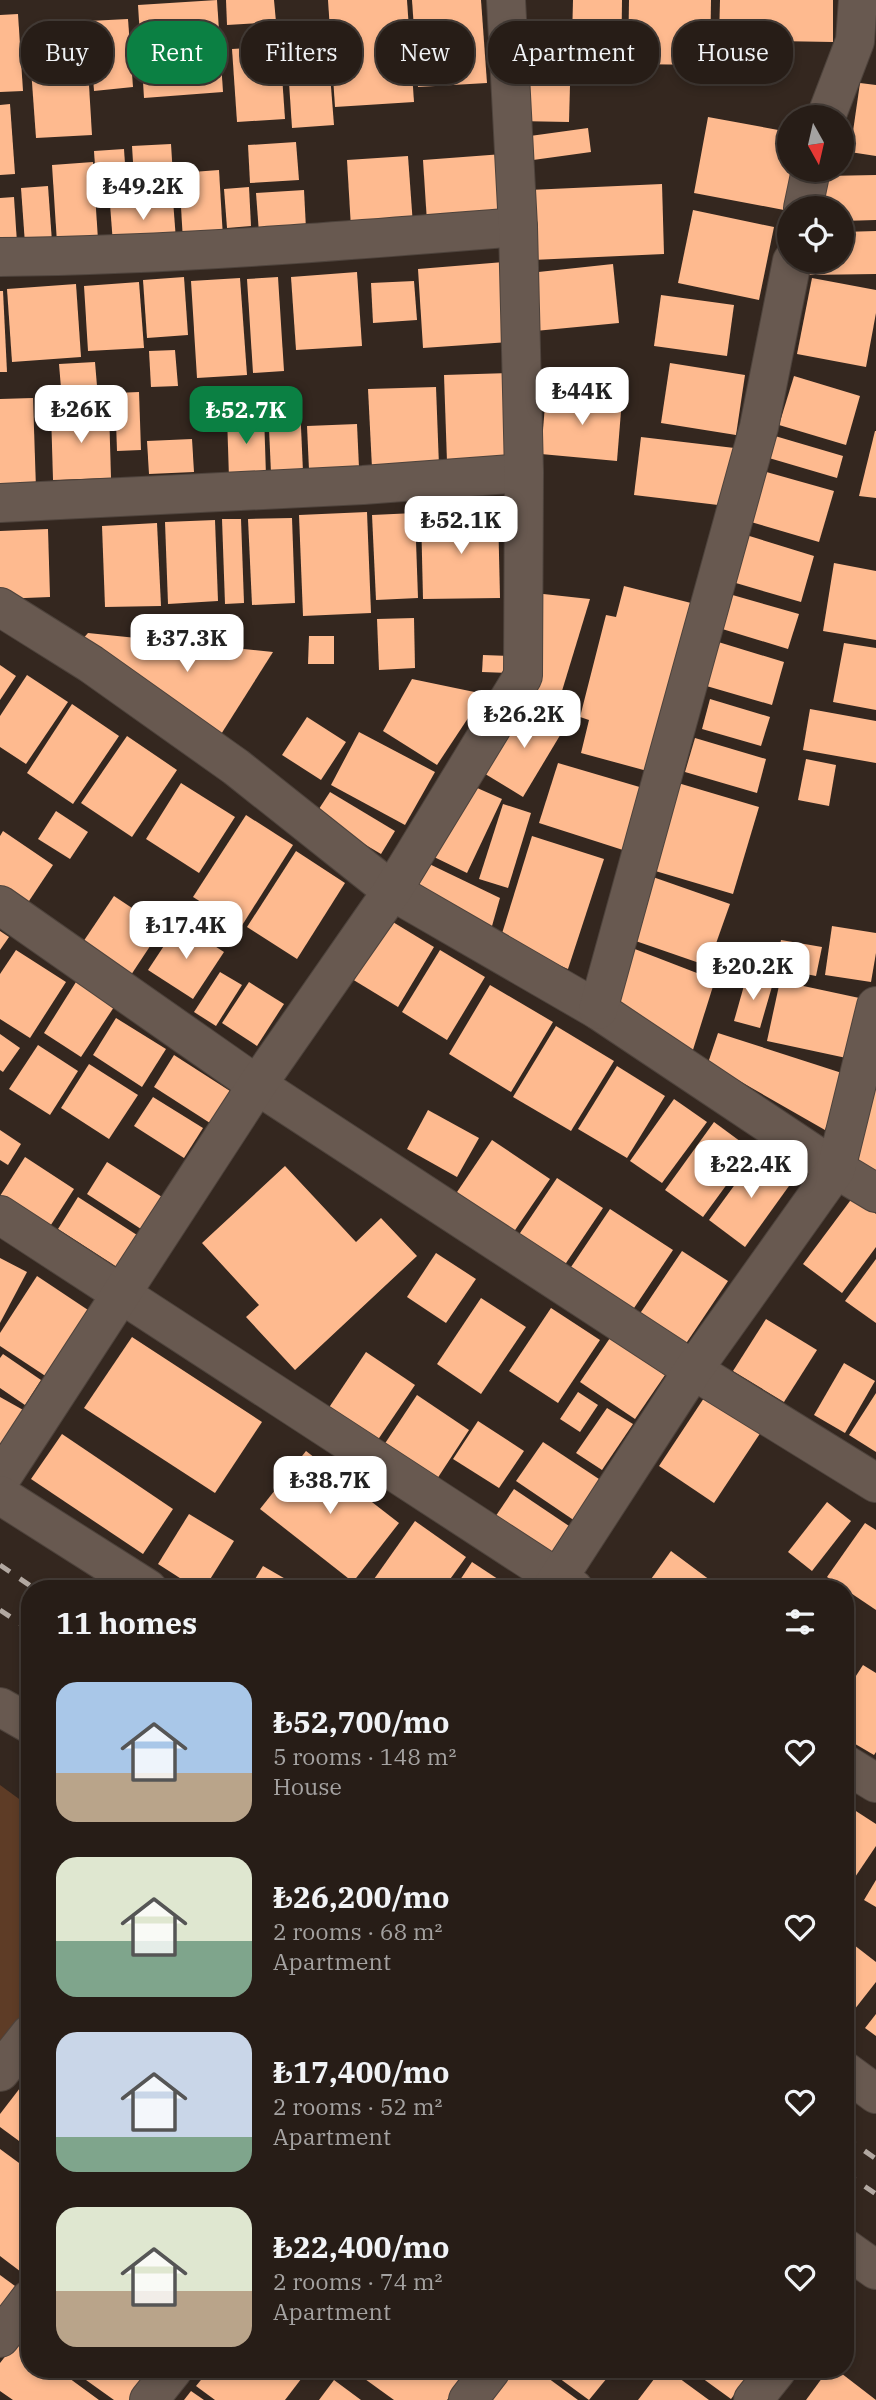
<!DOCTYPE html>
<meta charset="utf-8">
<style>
body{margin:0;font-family:"IBM Plex Serif",serif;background:#332a24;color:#f1f3f6;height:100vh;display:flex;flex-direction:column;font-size:26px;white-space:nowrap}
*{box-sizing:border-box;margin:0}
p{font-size:23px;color:#a4a2a1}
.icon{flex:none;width:38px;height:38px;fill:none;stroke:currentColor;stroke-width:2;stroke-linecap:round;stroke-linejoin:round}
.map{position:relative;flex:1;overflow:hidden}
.drawer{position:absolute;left:21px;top:1580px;width:833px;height:798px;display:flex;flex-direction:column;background:#271d17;border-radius:28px;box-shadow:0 4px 10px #0003,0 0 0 2px #433b36}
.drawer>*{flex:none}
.top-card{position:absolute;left:21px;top:21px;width:835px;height:63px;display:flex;gap:14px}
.needle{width:46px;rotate:172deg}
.controls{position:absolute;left:777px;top:105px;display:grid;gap:14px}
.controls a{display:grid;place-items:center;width:77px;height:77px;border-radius:50%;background:#271d17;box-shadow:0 4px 10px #0003,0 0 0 2px #433b36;font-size:35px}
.price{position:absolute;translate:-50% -60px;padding:0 16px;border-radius:14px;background:#fff;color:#222;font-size:23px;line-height:46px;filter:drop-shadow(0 2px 4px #0008)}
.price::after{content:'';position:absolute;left:50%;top:42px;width:21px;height:16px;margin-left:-10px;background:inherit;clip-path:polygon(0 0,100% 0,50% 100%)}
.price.selected{background:#0b8043;color:#fff}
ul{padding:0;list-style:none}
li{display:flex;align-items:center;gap:21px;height:175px;padding:0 35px}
li span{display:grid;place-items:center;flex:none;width:196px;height:140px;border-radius:21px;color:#555}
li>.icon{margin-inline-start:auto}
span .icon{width:84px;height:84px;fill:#fffc;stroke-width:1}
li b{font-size:30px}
h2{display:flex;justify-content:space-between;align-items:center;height:84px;padding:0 35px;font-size:30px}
.chip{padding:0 24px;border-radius:28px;background:#271d17;box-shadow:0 4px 10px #0003,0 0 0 2px #433b36;font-size:24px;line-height:63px}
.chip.selected{background:#0b8043;color:#fff}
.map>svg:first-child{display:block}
.green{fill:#5e3c26}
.building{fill:#feba8f}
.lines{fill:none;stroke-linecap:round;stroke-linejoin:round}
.street-casing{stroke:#4e433c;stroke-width:40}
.street{stroke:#685950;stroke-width:38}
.rail{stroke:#b2a8a1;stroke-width:5;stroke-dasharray:12 12;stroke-linecap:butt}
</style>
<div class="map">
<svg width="876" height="2400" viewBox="0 0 876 2400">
<rect width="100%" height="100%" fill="#34271f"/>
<!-- green -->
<polygon class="green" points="0,1785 30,1807 30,2005 0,2044"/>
<!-- building -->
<g class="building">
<polygon points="217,0 223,92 144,98 138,5"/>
<polygon points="226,0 274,0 276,22 227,25"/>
<polygon points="328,0 407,0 414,102 335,107"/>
<polygon points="412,0 481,0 487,83 418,87"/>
<polygon points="573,0 622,0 621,81 571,80"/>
<polygon points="629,0 711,0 710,65 628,64"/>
<polygon points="720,0 833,0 833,42 719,40"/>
<polygon points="18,14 23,91 0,92 0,15"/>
<polygon points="128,19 133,87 94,91 89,21"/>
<polygon points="517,29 566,30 565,72 517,70"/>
<polygon points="280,46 285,119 237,122 232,49"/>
<polygon points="328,49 334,125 292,128 287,52"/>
<polygon points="87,52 92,135 36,138 30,55"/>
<polygon points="860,83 876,85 876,156 850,152"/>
<polygon points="518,85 570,85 569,122 517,121"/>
<polygon points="10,104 15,174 0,175 0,105"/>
<polygon points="708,117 789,132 789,170 792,170 784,210 694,193"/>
<polygon points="588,128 591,152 533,160 530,136"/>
<polygon points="296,142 299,180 250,183 248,145"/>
<polygon points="171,144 173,176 134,178 132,146"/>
<polygon points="124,149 126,179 96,181 94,151"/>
<polygon points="503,154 507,217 427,222 423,160"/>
<polygon points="408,156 413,225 351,228 347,160"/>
<polygon points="93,162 98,240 57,243 52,165"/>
<polygon points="219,170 223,238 183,241 179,173"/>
<polygon points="876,175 876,220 842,221 842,208 826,208 825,176"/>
<polygon points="662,184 664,254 532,260 529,190"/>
<polygon points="48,186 52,242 25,244 21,188"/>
<polygon points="249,187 251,226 227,228 224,189"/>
<polygon points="304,190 306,229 259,233 256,193"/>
<polygon points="14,197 17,243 0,244 0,198"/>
<polygon points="173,200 176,240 113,244 110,204"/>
<polygon points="693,210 774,227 759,300 678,283"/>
<polygon points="876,231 876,274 807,275 807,261 842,261 842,232"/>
<polygon points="504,262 509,342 423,348 418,269"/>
<polygon points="613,264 619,323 535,331 529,273"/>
<polygon points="357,272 362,346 296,350 291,277"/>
<polygon points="184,277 188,335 147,338 143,280"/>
<polygon points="278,277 284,371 253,373 247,279"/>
<polygon points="240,278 247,375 197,378 191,281"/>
<polygon points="812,278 876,290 876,313 866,367 797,354"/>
<polygon points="414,281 417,320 373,323 371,283"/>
<polygon points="139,282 144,348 88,351 84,286"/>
<polygon points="76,284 81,357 12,362 7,289"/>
<polygon points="0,291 3,291 7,372 0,372"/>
<polygon points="661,295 734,305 727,356 654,346"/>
<polygon points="175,350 178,386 151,387 149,351"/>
<polygon points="95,362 97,386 61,388 59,364"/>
<polygon points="670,363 745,375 736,435 661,423"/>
<polygon points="510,373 513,460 447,462 444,375"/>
<polygon points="794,376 860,396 846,445 779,425"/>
<polygon points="436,387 439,466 372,468 368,389"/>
<polygon points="139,392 141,450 117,451 115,393"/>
<polygon points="546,393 622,399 617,461 541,454"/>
<polygon points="33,398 36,489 0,491 0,399"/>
<polygon points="300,405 303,472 271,473 268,406"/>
<polygon points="109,409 111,478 53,480 51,412"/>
<polygon points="264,414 266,476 229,478 227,416"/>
<polygon points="357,424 359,468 309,470 307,426"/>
<polygon points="875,431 876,431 876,498 859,496"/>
<polygon points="775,436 843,456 837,478 769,458"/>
<polygon points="641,437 743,449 735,507 634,495"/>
<polygon points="192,439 194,472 149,474 147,441"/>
<polygon points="759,470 834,491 819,542 744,520"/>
<polygon points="367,512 371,613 303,616 299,515"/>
<polygon points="498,512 500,598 423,599 421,514"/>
<polygon points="415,513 418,598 376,600 372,515"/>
<polygon points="292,518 295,603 252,605 248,519"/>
<polygon points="222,519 241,519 244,603 225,604"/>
<polygon points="215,520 218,601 168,604 165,522"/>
<polygon points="157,523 161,606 105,607 102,526"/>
<polygon points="48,529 50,597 0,599 0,531"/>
<polygon points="743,534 814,556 801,602 729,581"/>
<polygon points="834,563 876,571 876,640 823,631"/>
<polygon points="624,586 695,604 651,772 581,753 589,720 580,717 606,615 616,617"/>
<polygon points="534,593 590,599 558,704 528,695"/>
<polygon points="729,594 799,614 788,649 719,628"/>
<polygon points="414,618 415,668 379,670 377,619"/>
<polygon points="88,633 273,652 218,739 81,641"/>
<polygon points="309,636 334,636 334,664 308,664"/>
<polygon points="715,641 784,662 772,705 703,685"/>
<polygon points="844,643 876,648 876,710 833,702"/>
<polygon points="483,655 510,656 509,673 482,672"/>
<polygon points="0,665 16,676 0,700"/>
<polygon points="27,675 68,702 26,764 0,747 0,716"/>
<polygon points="412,679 484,694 437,765 383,731"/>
<polygon points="710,699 770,717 761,746 702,729"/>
<polygon points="525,703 565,727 523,797 482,772"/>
<polygon points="72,704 119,736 73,804 27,773"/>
<polygon points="810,709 876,721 876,763 803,750"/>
<polygon points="307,717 346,742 321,780 282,755"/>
<polygon points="359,732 435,772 405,825 331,785"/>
<polygon points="127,736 177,770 132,837 81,803"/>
<polygon points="695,738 766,759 757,793 685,772"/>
<polygon points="806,759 836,765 829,806 798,800"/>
<polygon points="558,763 643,788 623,850 539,823"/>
<polygon points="181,783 235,817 199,873 146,839"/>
<polygon points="466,783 502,799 467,873 432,856"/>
<polygon points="678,783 759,807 733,894 652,870"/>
<polygon points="330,792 395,831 381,854 315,815"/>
<polygon points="503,804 531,813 508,888 479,879"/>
<polygon points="56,811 88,832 70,859 38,839"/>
<polygon points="246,815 293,845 241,927 193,897"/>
<polygon points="3,831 53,865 27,904 0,886 0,836"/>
<polygon points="532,836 604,859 568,969 500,940"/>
<polygon points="296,851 345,883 297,959 247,927"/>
<polygon points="421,860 500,898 488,940 409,883"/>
<polygon points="650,876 730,904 708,966 627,938"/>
<polygon points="114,896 162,928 129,978 81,945"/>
<polygon points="383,916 434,947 398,1007 347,976"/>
<polygon points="179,923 224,952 193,999 148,970"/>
<polygon points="832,926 876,933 876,953 871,982 825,975"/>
<polygon points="0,931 9,937 0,950"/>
<polygon points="781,940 822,947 816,976 775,968"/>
<polygon points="627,946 715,980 692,1053 606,1001"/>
<polygon points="16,950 66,982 30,1038 0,1019 0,974"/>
<polygon points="440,950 485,977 447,1040 402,1012"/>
<polygon points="220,972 242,985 216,1026 194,1012"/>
<polygon points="747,975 773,983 760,1028 734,1021"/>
<polygon points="780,981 864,999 851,1059 767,1041"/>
<polygon points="76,982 114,1007 81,1057 44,1033"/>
<polygon points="249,982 284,1004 257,1046 222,1023"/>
<polygon points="490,985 553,1022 511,1092 449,1054"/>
<polygon points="116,1018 166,1049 142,1087 93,1055"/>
<polygon points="556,1026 614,1061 571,1131 513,1097"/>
<polygon points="718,1033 845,1074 825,1130 708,1063"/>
<polygon points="0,1034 20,1048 3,1072 0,1070"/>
<polygon points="876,1043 876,1180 846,1164"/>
<polygon points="38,1045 78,1071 50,1115 9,1089"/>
<polygon points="174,1055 230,1091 210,1123 154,1087"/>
<polygon points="89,1064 138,1095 109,1139 61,1108"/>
<polygon points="617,1066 665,1096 627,1158 578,1129"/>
<polygon points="153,1097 203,1128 184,1158 134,1126"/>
<polygon points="674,1099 707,1122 662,1183 630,1161"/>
<polygon points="428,1110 479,1138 457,1177 407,1149"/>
<polygon points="714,1122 752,1150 703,1217 665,1190"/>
<polygon points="0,1130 21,1144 8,1165 0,1160"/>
<polygon points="492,1140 550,1179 511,1236 453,1198"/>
<polygon points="758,1153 794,1179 745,1247 709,1220"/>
<polygon points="25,1157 74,1189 47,1231 0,1201 0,1196"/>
<polygon points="107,1162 162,1197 141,1229 87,1194"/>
<polygon points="285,1166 356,1242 381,1218 417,1256 295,1370 246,1317 259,1305 202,1243"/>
<polygon points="557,1178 603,1208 560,1272 514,1242"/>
<polygon points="78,1197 137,1235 117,1267 58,1229"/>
<polygon points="853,1197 876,1214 876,1247 842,1293 803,1264"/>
<polygon points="610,1209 673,1250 628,1317 565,1276"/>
<polygon points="682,1251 728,1281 683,1348 637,1318"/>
<polygon points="436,1253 476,1279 446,1323 407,1297"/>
<polygon points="0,1258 27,1272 0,1323"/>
<polygon points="876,1259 876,1323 845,1301"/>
<polygon points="37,1276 91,1312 47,1377 0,1346 0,1333"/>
<polygon points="481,1298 526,1327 481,1394 437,1364"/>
<polygon points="551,1308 600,1340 558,1403 509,1371"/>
<polygon points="766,1319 817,1350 784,1402 733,1371"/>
<polygon points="132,1337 262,1422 215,1493 84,1408"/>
<polygon points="610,1338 665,1375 635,1419 580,1382"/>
<polygon points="366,1352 415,1385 375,1444 326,1412"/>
<polygon points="3,1354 41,1380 25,1405 0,1388 0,1358"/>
<polygon points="844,1363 875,1381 845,1433 814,1415"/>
<polygon points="578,1392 598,1405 580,1432 560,1419"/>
<polygon points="876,1393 876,1452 849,1435"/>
<polygon points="417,1395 469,1430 435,1482 382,1448"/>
<polygon points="706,1395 761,1432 714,1503 659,1466"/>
<polygon points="0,1397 25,1411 0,1457"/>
<polygon points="607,1408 633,1424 602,1470 576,1453"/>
<polygon points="478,1421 524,1451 499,1488 453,1459"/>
<polygon points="62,1434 173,1509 143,1554 31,1479"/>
<polygon points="543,1442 602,1481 575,1521 516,1481"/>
<polygon points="306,1451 399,1523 353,1582 260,1509"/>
<polygon points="514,1489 572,1528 550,1562 491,1523"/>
<polygon points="827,1502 851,1521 812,1571 788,1552"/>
<polygon points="189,1514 234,1541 204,1589 197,1589 158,1564"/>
<polygon points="415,1521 466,1557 443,1589 367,1589"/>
<polygon points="865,1523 876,1530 876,1610 827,1577"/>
<polygon points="671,1551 722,1589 644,1589"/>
<polygon points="472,1562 513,1589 454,1589"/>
<polygon points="263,1566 289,1581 284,1589 249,1589"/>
<polygon points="863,1665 876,1673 876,1752 874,1755 845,1738 845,1693"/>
<polygon points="845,1804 876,1824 876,1846 845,1892"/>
<polygon points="876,1880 876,1907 864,1900"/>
<polygon points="845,1938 876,1962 876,1982 847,2019 845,2017"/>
<polygon points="876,2014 876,2036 865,2028"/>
<polygon points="30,2075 30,2149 0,2127 0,2114"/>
<polygon points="0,2149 30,2171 30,2268 25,2275 0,2256"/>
<polygon points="0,2275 15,2286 0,2307"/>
<polygon points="18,2340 30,2349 30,2370 58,2370 99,2400 13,2400 0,2391 0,2363"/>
<polygon points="72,2370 154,2370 131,2400 114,2400"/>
<polygon points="209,2370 308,2370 285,2400 215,2400 196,2386"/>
<polygon points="361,2370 470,2370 447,2400 394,2400 358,2374"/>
<polygon points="512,2370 537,2370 578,2400 489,2400"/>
<polygon points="548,2370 596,2370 607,2378 589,2400"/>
<polygon points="661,2370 668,2370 709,2400 638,2400"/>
<polygon points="691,2370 753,2370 731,2399"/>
<polygon points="828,2370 837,2370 876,2400 806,2400"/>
<polygon points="334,2380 361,2400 319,2400"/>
<polygon points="191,2391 204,2400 184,2400"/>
</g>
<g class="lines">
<defs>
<g id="street">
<polyline points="826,117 855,41 858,0"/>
<polyline points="803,208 811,170"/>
<path d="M0 257C173 255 345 241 518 227"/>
<polyline points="0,503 363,485 524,473"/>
<polyline points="0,607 91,664 236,767 392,891 598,1010 836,1169 876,1193"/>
<polyline points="0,905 257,1085 693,1370 876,1483"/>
<polyline points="598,1010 759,427 792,261"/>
<polyline points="0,1215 574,1589"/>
<polyline points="0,1480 257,1085 392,891 523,676 524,473 518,227 506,0"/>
<polyline points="0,1495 148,1589"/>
<polyline points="551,1589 693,1370 836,1169 876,1006"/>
<polyline points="0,1707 30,1724"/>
<polyline points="845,1764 876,1783"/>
<polyline points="845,2071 876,2094"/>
<polyline points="0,2072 30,2034"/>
<polyline points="845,2248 876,2270"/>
<polyline points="0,2338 30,2299"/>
<polyline points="149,2400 173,2370"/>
<polyline points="468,2400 491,2370"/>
<polyline points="753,2400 777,2370"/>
</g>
</defs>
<!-- street casing -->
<use href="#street" class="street-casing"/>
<!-- street -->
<use href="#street" class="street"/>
<!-- rail -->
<g class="rail">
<polyline points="0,1565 35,1589"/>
<polyline points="0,1610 30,1630"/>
<polyline points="845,2137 876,2159"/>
<polyline points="845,2173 876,2194"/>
</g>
</g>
</svg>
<div class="controls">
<a><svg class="needle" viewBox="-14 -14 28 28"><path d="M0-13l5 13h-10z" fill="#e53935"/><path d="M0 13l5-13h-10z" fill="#a4a2a1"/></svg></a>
<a><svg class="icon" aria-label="locate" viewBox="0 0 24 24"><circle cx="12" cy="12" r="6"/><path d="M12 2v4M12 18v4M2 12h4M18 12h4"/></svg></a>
</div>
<b class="price" style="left:143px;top:222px">₺49.2K</b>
<b class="price" style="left:582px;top:427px">₺44K</b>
<b class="price" style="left:81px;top:445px">₺26K</b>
<b class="price selected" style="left:246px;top:446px">₺52.7K</b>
<b class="price" style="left:461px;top:556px">₺52.1K</b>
<b class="price" style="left:187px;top:674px">₺37.3K</b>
<b class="price" style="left:524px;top:750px">₺26.2K</b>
<b class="price" style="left:186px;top:961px">₺17.4K</b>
<b class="price" style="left:753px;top:1002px">₺20.2K</b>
<b class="price" style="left:751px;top:1200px">₺22.4K</b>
<b class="price" style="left:330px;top:1516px">₺38.7K</b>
<div class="top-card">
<a class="chip">Buy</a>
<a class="chip selected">Rent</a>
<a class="chip">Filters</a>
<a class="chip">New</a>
<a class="chip">Apartment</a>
<a class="chip">House</a>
</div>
<section class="drawer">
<h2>11 homes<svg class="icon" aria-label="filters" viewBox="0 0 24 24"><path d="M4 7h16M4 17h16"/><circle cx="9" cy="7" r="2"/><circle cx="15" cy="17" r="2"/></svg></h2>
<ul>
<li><span style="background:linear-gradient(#a9c7e8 65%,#b9a48a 0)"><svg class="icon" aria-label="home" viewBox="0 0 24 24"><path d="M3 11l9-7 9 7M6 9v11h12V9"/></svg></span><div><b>₺52,700/mo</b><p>5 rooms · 148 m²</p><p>House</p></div><svg class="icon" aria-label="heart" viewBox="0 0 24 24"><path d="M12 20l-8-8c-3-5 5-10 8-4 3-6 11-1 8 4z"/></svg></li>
<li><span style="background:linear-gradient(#dfe7d0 60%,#7fa58c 0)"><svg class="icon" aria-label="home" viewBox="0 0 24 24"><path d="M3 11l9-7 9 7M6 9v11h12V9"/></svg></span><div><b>₺26,200/mo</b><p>2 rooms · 68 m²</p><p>Apartment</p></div><svg class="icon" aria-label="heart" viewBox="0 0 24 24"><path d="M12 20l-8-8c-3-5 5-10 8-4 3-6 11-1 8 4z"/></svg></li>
<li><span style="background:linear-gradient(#c9d6e8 75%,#7fa58c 0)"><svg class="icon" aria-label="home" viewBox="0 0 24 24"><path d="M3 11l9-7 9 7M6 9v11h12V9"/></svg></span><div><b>₺17,400/mo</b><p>2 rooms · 52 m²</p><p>Apartment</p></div><svg class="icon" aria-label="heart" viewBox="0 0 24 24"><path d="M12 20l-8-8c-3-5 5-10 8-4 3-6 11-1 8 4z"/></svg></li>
<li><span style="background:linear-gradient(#dfe7d0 60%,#b9a48a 0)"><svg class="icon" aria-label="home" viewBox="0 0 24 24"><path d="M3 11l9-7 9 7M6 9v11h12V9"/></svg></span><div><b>₺22,400/mo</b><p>2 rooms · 74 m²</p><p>Apartment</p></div><svg class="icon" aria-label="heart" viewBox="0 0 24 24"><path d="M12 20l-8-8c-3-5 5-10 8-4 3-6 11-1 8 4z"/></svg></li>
</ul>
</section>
</div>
